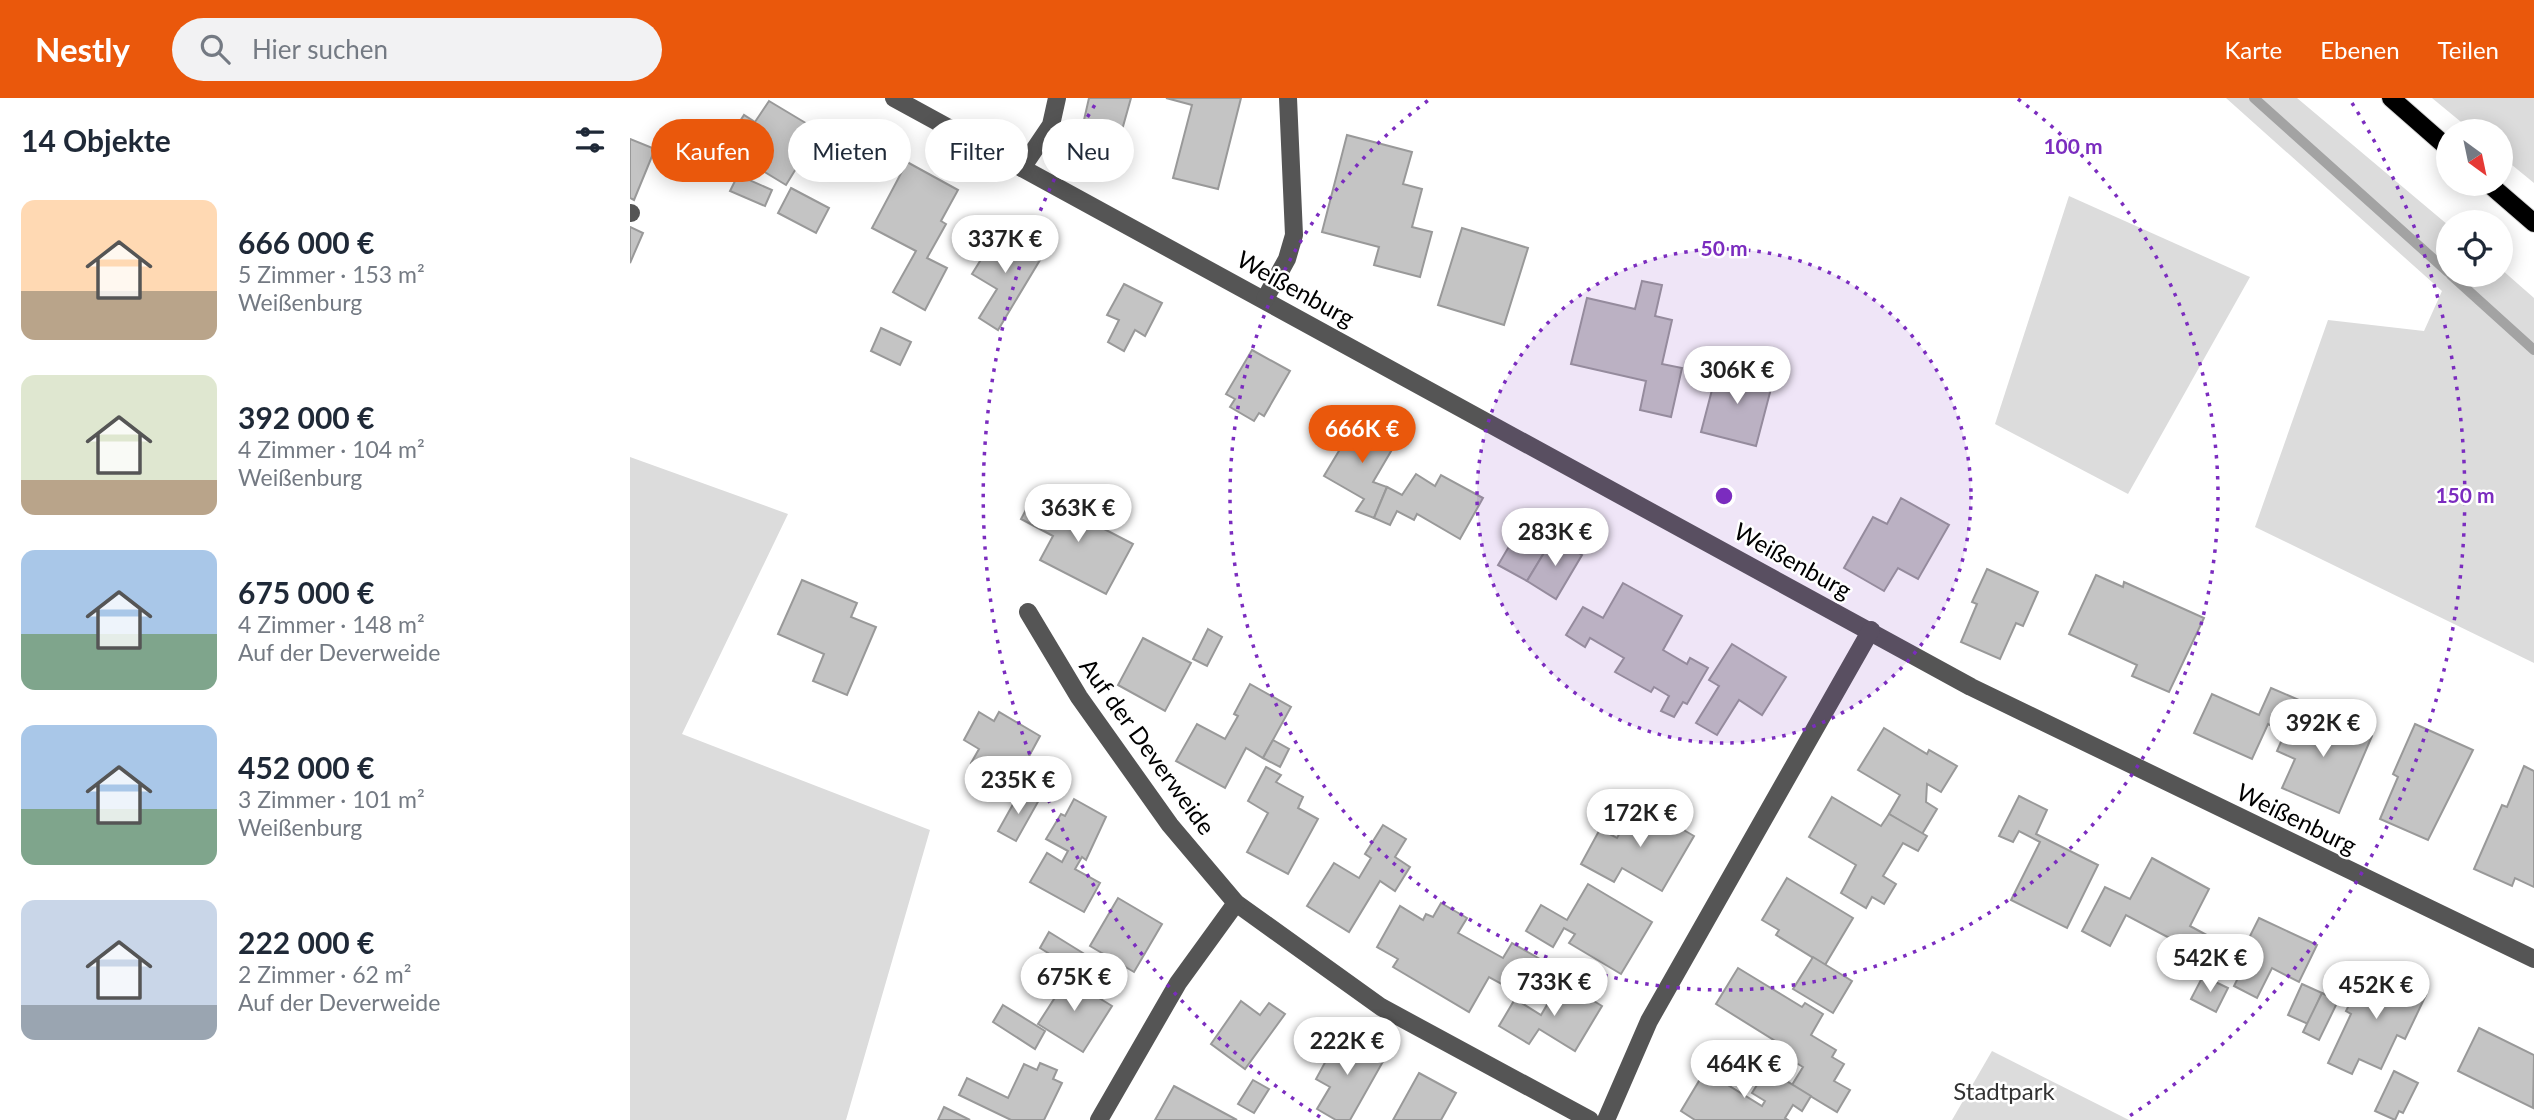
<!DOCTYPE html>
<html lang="de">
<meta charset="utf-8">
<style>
body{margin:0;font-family:Lato,sans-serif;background:#f2f2f3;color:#1f2937;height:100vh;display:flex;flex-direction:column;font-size:26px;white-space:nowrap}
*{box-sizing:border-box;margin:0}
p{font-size:23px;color:#747a83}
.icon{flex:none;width:38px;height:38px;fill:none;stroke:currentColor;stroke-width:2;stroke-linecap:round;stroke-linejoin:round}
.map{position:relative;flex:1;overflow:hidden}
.sheet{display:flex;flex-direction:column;background:#fff;width:630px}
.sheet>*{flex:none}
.guide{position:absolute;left:21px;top:21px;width:665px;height:63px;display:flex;gap:14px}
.needle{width:46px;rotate:147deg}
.fabs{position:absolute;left:1806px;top:21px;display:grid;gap:14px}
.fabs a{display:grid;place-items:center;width:77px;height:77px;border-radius:50%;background:#fff;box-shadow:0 4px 18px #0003;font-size:35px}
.price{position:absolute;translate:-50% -60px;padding:0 16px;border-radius:24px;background:#fff;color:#222;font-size:23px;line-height:46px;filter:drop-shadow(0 2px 4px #0008)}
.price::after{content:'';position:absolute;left:50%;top:42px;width:21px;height:16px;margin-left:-10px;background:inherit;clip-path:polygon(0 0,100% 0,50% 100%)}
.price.on{background:#ea580c;color:#fff}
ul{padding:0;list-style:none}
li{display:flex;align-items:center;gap:21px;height:175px;padding:0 21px}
li span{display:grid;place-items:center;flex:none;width:196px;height:140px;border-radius:14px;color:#555}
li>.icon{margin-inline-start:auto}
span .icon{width:84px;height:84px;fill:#fffc;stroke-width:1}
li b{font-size:30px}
h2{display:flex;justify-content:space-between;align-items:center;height:84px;padding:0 21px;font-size:30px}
.chip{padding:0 24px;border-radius:32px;background:#fff;box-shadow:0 4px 18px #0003;font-size:24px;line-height:63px}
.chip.on{background:#ea580c;color:#fff}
header{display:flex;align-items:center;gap:42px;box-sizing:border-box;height:98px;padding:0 35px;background:#ea580c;color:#fff}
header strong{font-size:33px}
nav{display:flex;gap:38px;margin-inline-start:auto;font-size:24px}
.search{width:490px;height:63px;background:#f2f2f3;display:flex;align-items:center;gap:18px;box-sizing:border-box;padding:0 24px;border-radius:38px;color:#747a83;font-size:26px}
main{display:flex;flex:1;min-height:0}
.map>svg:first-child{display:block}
.green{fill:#dcdcdc}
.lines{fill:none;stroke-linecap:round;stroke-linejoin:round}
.stream{stroke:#a3a3a3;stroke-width:10}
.building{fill:#c4c4c4;stroke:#999;stroke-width:2}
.major-casing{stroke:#dbdbdb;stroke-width:20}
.minor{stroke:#555;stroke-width:18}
.major{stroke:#000;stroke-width:18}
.ring{fill:none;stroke:#7b2cbf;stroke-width:3.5;stroke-dasharray:3.5 7}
.labels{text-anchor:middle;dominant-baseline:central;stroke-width:5;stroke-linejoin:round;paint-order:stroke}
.street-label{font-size:24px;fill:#000;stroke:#fff}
.park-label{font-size:24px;fill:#333;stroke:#fff}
.centre{fill:#7b2cbf;stroke:#fff;stroke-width:3.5}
.ring-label{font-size:21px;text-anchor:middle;font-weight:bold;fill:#7b2cbf;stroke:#fff;stroke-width:5;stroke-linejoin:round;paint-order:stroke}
</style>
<header>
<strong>Nestly</strong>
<div class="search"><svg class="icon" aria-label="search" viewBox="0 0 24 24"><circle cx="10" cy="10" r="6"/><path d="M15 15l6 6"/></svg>Hier suchen</div>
<nav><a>Karte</a><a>Ebenen</a><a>Teilen</a></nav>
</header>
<main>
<section class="sheet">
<h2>14 Objekte<svg class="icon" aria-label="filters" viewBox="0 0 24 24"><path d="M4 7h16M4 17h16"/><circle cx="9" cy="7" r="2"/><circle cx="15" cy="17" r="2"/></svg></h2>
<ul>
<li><span style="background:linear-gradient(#ffd9b3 65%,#b9a48a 0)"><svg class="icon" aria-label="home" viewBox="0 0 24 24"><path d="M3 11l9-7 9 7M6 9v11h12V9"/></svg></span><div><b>666 000 €</b><p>5 Zimmer · 153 m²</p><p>Weißenburg</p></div></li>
<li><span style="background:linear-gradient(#dfe7d0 75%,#b9a48a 0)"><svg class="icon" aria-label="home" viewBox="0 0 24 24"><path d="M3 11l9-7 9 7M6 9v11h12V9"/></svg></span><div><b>392 000 €</b><p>4 Zimmer · 104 m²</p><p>Weißenburg</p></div></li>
<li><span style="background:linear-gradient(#a9c7e8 60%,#7fa58c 0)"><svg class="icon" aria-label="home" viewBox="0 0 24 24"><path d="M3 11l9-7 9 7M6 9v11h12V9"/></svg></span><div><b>675 000 €</b><p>4 Zimmer · 148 m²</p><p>Auf der Deverweide</p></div></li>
<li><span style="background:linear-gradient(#a9c7e8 60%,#7fa58c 0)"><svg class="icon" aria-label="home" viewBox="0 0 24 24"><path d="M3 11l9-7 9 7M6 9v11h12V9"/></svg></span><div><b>452 000 €</b><p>3 Zimmer · 101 m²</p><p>Weißenburg</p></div></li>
<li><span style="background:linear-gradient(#c9d6e8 75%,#9aa5b1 0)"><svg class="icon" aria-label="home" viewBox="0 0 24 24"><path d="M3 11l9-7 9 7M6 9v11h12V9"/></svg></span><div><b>222 000 €</b><p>2 Zimmer · 62 m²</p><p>Auf der Deverweide</p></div></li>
</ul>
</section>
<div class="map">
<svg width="1904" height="1022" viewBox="0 0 1904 1022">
<rect width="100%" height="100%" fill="#fff"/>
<!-- green -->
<g class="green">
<polygon points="1596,0 1667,0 1818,127 1818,177 1871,177 1871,171 1904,200 1904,565 1625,429 1698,222 1794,233 1812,193"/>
<polygon points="1802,0 1904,0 1904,85 1871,58 1871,33 1842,33"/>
<polygon points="1439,98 1620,179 1498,396 1365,326"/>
<polygon points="0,359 158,416 52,636 300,732 216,1022 0,1022"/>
<polygon points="1362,953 1499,1022 1322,1022"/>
</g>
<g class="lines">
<!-- stream -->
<g class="stream">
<polyline points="1624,0 1818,174"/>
<polyline points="1821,177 1904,252"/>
</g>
</g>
<!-- building -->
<g class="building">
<polygon points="459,0 501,0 492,32 454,22"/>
<polygon points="536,0 611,0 588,91 543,80 562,7"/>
<polygon points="139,3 189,33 156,87 97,51 105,39 101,37 114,17 125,24"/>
<polygon points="717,37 782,54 773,86 792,91 782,129 802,134 790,179 744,167 749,149 692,134"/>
<polygon points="0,41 25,51 4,102 0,100"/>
<polygon points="277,64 328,92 311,123 316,126 297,160 317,170 295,212 263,194 286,153 242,130"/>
<polygon points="108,77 142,92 135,108 100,93"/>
<polygon points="161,90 199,110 186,135 148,115"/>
<polygon points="0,129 13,135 0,165"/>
<polygon points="832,130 898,150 874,227 808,207"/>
<polygon points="370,131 413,157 368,232 349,220 367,191 342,176"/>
<polygon points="1012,183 1032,187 1025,218 1042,222 1032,266 1052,270 1041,319 1010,312 1016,283 941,266 957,200 1005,211"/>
<polygon points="494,186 532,205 515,238 505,232 494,253 478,244 489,222 477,217"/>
<polygon points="251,230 281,244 270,267 241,253"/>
<polygon points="622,252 660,273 634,318 629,315 624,323 600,309 605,301 596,296"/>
<polygon points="1088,269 1143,283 1126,348 1071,334"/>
<polygon points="728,321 767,343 743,384 757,389 744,420 726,413 734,401 694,378"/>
<polygon points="786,376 805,388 811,377 853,400 830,441 787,416 784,422 767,413 760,427 744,420 757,389 772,397"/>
<polygon points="405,395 503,446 476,496 410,462 423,438 391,421"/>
<polygon points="1271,400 1319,427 1288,481 1268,470 1254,493 1214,470 1243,419 1257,426"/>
<polygon points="894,423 923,440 897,483 868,467"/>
<polygon points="923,440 952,457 926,501 897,483"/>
<polygon points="1357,471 1408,494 1393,528 1386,525 1370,561 1331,544 1347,506 1342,504"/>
<polygon points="1466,477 1493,489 1494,484 1574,520 1539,594 1502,578 1507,567 1439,536"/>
<polygon points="172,482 227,505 221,519 246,529 217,597 183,583 194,556 148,536"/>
<polygon points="993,485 1052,518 1033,552 1057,566 1060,560 1078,570 1057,606 1053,604 1044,619 1031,613 1039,598 1024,589 1021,594 985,574 994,560 960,540 955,549 936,537 953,509 973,520"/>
<polygon points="578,531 592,539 577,568 563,561"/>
<polygon points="513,540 561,565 535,613 488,587"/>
<polygon points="1102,546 1156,579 1132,617 1109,602 1087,637 1066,625 1089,588 1079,582"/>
<polygon points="620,586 661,609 633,660 616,650 595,690 546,663 567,626 595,641 608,618 604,616"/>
<polygon points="1641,590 1669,602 1655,634 1638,626 1622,661 1564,635 1582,596 1629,617"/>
<polygon points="349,614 364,623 369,614 410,638 397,662 403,665 389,689 341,665 349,651 334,642"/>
<polygon points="1664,614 1681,622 1685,614 1742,638 1709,715 1652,690 1665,661 1647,653"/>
<polygon points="1785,626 1843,652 1798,742 1750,721 1768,679 1763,676"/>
<polygon points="1254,630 1297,656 1299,652 1327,668 1311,694 1297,686 1296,704 1307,711 1292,736 1259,716 1270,697 1228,672"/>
<polygon points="643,642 659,651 650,669 633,660"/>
<polygon points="1894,668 1904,673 1904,789 1885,780 1882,788 1844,771 1872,707 1877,709"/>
<polygon points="636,669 651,677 646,684 673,699 668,710 688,721 658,776 617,754 638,715 618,703"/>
<polygon points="391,692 409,702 386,743 368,733"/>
<polygon points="1389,698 1417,712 1406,736 1468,767 1437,830 1381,802 1410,744 1389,733 1383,744 1369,738"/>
<polygon points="1202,699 1251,728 1259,716 1297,738 1288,753 1273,745 1253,778 1266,786 1254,806 1242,799 1236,810 1211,795 1226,767 1179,739"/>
<polygon points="444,701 476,719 456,762 452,759 445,771 470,785 454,814 400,784 417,755 432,764 438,753 416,741 431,716 435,718"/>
<polygon points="1007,705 1064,738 1032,793 992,770 984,784 951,766 970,731 987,740"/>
<polygon points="753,727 776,741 765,759 780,769 765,793 750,783 719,834 677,808 704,765 729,780 741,760 735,756"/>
<polygon points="1522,760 1579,791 1560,828 1584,841 1569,869 1543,856 1549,845 1496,817 1480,848 1452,833 1475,789 1500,801"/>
<polygon points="1157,780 1223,820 1195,867 1146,837 1149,832 1132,822"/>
<polygon points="958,786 1022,824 991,876 939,845 945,836 934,830 923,849 896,833 911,807 937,822"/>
<polygon points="488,800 532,826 504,874 460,848"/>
<polygon points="811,805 837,820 828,835 873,860 882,845 910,861 890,896 859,879 839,914 763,869 768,861 747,849 770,808 793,822 796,816 803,819"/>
<polygon points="1629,820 1687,847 1669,884 1642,870 1627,900 1604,888 1617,862 1610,858"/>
<polygon points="419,834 461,860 452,876 410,850"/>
<polygon points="1183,859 1222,883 1203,915 1163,891"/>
<polygon points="1108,870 1172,909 1175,905 1193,916 1181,937 1206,952 1202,959 1214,966 1204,983 1220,992 1207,1014 1162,987 1173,969 1146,953 1150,946 1086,906"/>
<polygon points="1737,870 1796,897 1775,941 1767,937 1751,971 1729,961 1722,976 1698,965 1721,916 1716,913"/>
<polygon points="430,876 482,908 453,954 408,926 424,901 417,897"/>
<polygon points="1573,878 1598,890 1586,914 1561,901"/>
<polygon points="931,883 972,908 945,953 909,931 899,946 869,928 885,901 911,917"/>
<polygon points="1672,886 1692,895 1678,926 1658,917"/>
<polygon points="1692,895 1708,903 1689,942 1673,934"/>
<polygon points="611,903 630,917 639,905 655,916 615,971 581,946"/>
<polygon points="373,907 415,933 405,951 363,924"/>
<polygon points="1849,930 1904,957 1903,1010 1828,973"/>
<polygon points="711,935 755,960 720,1022 706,1022 687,1011 700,989 686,981"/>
<polygon points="410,965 427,972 423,981 432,985 414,1022 381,1022 329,997 337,980 378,1000 394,966 407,972"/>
<polygon points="1137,971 1181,998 1172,1013 1163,1007 1155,1020 1158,1022 1065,1022 1051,1013 1075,973 1132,1008 1135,1003 1122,995"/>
<polygon points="1764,973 1788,985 1773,1015 1769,1013 1765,1022 1745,1013"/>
<polygon points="789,975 826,995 811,1022 763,1022"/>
<polygon points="623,982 639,991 624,1015 608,1006"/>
<polygon points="544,988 607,1022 525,1022"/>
<polygon points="314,1009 340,1022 308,1022"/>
</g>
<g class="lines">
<defs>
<g id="major">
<polyline points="1761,0 1818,50"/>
<polyline points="1859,86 1904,125"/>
</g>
</defs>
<!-- major casing -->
<use href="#major" class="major-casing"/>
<!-- minor -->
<g class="minor">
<polyline points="264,0 1341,589 1904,861"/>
<polyline points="392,70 421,27 427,0"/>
<polyline points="0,115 1,115"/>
<polyline points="635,201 657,161 664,137 658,0"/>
<polyline points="398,514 449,599 540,727 606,805 751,909 960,1022"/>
<polyline points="469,1022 548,885 606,805"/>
<polyline points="976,1022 1019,923 1241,532"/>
</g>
<!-- major -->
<use href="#major" class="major"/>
</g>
<!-- distance rings -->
<circle cx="1094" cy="398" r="247" fill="#7b2cbf" fill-opacity=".12"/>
<g class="ring">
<circle cx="1094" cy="398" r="247"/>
<path d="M1388 1A494 494 0 1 1 800 1"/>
<path d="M690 1019A741 741 0 0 1 466 5M1722 5A741 741 0 0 1 1498 1019"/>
</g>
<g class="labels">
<!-- street labels -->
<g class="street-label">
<text transform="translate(666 190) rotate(29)">Weißenburg</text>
<text transform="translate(1163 462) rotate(29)">Weißenburg</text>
<text transform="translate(518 648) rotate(54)">Auf der Deverweide</text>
<text transform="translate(1667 720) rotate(26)">Weißenburg</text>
</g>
<!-- park labels -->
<g class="park-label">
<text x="1374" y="992">Stadtpark</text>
</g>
</g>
<circle cx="1094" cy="398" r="10" class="centre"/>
<g class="ring-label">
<text x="1443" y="56">100 m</text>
<text x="1094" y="158">50 m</text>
<text x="1835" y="405">150 m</text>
</g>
</svg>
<div class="fabs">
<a><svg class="needle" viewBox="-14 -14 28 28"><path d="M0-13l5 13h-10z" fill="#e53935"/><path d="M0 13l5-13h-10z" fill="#747a83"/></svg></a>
<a><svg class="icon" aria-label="locate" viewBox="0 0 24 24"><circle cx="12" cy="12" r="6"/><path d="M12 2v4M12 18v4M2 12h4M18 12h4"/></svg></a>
</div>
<b class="price" style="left:375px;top:177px">337K €</b>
<b class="price" style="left:1107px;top:308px">306K €</b>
<b class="price on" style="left:732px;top:367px">666K €</b>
<b class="price" style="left:448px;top:446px">363K €</b>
<b class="price" style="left:925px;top:470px">283K €</b>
<b class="price" style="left:1693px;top:661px">392K €</b>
<b class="price" style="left:388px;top:718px">235K €</b>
<b class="price" style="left:1010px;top:751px">172K €</b>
<b class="price" style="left:1580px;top:896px">542K €</b>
<b class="price" style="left:444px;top:915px">675K €</b>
<b class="price" style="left:924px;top:920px">733K €</b>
<b class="price" style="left:1746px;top:923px">452K €</b>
<b class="price" style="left:717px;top:979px">222K €</b>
<b class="price" style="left:1114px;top:1002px">464K €</b>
<div class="guide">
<a class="chip on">Kaufen</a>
<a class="chip">Mieten</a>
<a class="chip">Filter</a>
<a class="chip">Neu</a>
</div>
</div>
</main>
